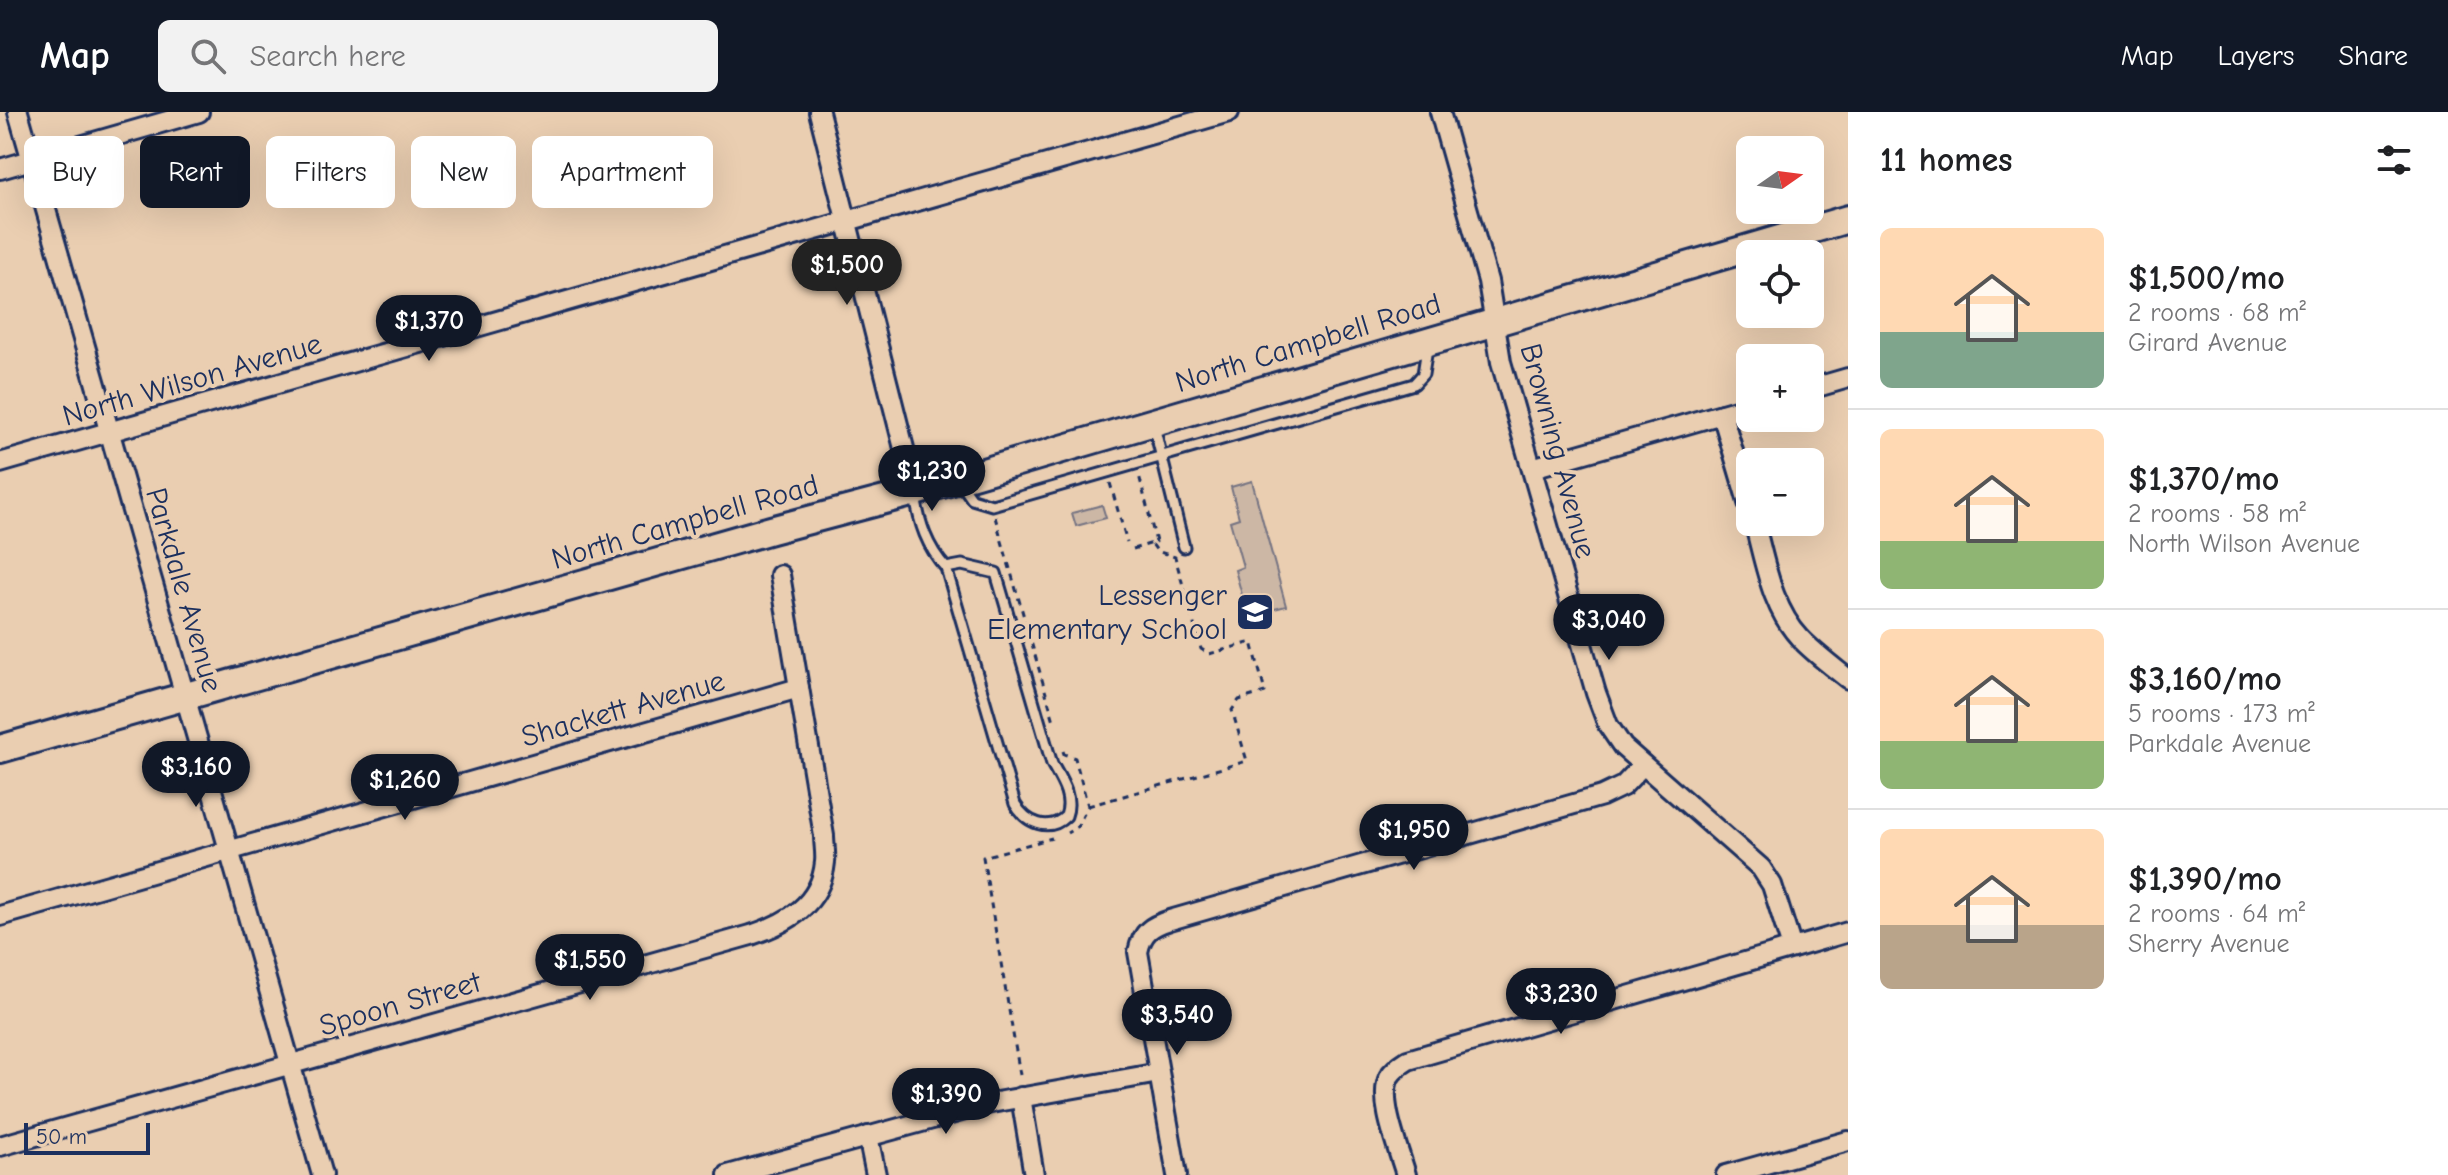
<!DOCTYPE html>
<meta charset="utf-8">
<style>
body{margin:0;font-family:"Comic Neue",sans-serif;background:#f2f2f2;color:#202124;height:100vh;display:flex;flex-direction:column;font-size:30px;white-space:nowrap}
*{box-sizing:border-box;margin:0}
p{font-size:26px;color:#757577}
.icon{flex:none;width:44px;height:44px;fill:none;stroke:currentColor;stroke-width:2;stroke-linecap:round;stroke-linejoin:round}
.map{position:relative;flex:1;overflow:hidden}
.details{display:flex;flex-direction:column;background:#fff;width:600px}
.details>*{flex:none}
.hud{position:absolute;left:24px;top:24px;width:760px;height:72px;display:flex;gap:16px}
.needle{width:52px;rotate:76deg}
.fabs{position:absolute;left:1736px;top:24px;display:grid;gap:16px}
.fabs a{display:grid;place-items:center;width:88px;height:88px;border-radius:12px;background:#fff;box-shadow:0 8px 32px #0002;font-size:40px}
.scale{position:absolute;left:24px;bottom:20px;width:126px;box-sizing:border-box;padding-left:8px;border:4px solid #1b2f5e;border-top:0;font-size:22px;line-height:28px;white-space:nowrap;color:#1b2f5e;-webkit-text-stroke:6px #eaceb1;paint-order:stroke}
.price{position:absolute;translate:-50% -68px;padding:0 18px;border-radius:28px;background:#111827;color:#fff;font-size:26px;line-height:52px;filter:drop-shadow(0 2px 4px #0008)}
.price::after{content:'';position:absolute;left:50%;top:48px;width:24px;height:18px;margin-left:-12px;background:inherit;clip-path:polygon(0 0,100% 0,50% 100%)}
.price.selected{background:#222;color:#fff}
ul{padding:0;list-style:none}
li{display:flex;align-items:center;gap:24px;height:200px;padding:0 32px}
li+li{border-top:2px solid #e0e0e0}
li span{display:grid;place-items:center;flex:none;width:224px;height:160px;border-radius:12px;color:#555}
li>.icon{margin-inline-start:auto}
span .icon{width:96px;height:96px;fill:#fffc;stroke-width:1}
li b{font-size:34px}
h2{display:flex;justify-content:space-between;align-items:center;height:96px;padding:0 32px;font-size:34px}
.tag{padding:0 28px;border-radius:12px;background:#fff;box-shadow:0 8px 32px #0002;font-size:28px;line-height:72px}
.tag.selected{background:#111827;color:#fff}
header{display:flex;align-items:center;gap:48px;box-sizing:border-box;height:112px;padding:0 40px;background:#111827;color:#fff}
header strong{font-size:38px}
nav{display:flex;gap:44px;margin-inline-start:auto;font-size:28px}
.search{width:560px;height:72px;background:#f2f2f2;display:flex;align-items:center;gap:20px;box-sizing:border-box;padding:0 28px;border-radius:12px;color:#757577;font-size:30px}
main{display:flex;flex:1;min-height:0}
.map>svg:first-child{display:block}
.green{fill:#ccb7a5;stroke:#747382;stroke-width:2}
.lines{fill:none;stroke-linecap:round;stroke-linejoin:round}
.lane-casing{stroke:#1b2f5e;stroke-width:15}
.street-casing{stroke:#1b2f5e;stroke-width:24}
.secondary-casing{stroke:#1b2f5e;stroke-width:32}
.path{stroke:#1b2f5e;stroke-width:3;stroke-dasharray:6 6;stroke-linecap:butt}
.lane{stroke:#eaceb1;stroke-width:9}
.street{stroke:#eaceb1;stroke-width:18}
.secondary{stroke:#eaceb1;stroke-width:26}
.labels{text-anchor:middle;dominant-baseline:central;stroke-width:8;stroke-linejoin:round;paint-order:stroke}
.street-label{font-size:30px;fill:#1b2f5e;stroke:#eaceb1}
.poi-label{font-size:30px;fill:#1b2f5e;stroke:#eaceb1;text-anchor:end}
</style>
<header>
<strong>Map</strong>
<div class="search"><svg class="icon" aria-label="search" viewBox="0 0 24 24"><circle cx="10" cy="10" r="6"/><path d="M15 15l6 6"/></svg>Search here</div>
<nav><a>Map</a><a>Layers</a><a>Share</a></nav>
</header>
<main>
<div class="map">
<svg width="1848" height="1063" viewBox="0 0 1848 1063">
<rect width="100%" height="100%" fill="#eaceb1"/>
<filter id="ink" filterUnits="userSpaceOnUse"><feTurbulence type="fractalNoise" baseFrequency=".0125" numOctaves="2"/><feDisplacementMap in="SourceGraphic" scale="16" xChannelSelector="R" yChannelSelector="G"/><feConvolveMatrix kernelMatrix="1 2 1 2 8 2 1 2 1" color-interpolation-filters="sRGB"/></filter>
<g filter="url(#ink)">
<!-- green -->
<g class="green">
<polygon points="1252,369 1286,494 1248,504 1235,458 1243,455 1230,409 1239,406 1231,375"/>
<polygon points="1102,393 1106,406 1076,414 1072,401"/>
</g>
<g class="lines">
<defs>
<g id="lane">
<polyline points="1154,314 1184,435"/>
<polyline points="960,370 972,387 992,393 1414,272 1423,262 1427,236"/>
<path d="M915 383C919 411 927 435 946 456L1015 692C1026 711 1049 721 1066 704 1073 685 1061 668 1052 652L996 461 962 453 946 456"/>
</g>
<g id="street">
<polyline points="18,0 322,1063"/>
<polyline points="819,0 915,380"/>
<polyline points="1440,0 1488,169 1501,250 1596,581 1608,613 1623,635 1761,756 1772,773 1792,836"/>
<polyline points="0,57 199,0"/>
<polyline points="1810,277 1848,266"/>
<polyline points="1722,302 1750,397"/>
<polyline points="0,351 1229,0"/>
<polyline points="1532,356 1750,294"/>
<path d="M1754 410C1765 449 1771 495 1800 526 1814 541 1832 554 1848 567"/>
<polyline points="0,804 799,576"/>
<polyline points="1021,985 1034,1063"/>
<polyline points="868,1024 876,1063"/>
<path d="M0 1034 751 823C787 811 821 793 825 750 826 742 824 732 824 724L780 463"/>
<polyline points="728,1063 991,991 1159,961"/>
<path d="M1177 1063 1138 840C1142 820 1151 814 1170 808L1602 684 1623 674 1643 653"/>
<path d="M1406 1063C1399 1038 1378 989 1389 965 1393 958 1400 953 1408 948L1848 820"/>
<polyline points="1726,1063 1848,1029"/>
</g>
<polyline id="secondary" points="0,637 771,418 915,380 1848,107"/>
</defs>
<!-- lane casing -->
<use href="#lane" class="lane-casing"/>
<!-- street casing -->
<use href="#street" class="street-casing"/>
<!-- secondary casing -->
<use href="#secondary" class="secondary-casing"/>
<!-- path -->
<g class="path">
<polyline points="1110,371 1127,430"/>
<polyline points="995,405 1054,609"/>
<polyline points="1133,437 1156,430 1139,363"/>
<polyline points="1063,639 1064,642 1075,646 1088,694 1077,715 1067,721"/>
<polyline points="1088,694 1247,649 1232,598 1239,588 1265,580 1252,530 1209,542 1201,537 1175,445 1157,439 1152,432"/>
<polyline points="1020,963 983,745 1052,726"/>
</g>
<!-- lane -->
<use href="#lane" class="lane"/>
<!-- street -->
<use href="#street" class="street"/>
<!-- secondary -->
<use href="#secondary" class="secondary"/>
</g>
</g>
<!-- icons -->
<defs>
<symbol id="school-square" viewBox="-11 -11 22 22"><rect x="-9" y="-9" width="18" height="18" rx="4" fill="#1b2f5e" stroke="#eaceb1"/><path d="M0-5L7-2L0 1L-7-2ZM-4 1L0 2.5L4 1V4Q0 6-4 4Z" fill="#fff"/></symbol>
</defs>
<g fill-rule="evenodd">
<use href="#school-square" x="1233" y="478" width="44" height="44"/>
</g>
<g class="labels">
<!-- street labels -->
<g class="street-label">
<text transform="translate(1308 231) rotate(-17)">North Campbell Road</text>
<text transform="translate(192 268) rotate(-16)">North Wilson Avenue</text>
<text transform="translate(1558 339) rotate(75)">Browning Avenue</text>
<text transform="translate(685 410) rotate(-16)">North Campbell Road</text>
<text transform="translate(184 478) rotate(74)">Parkdale Avenue</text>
<text transform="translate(623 597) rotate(-16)">Shackett Avenue</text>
<text transform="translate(400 892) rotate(-16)">Spoon Street</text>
</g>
<!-- poi labels -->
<g class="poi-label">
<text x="1227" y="483">Lessenger<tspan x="1227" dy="34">Elementary School</tspan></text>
</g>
</g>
</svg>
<div class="fabs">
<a><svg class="needle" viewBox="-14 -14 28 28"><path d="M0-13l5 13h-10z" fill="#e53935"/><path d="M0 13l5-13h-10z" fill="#757577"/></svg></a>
<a><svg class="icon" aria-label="locate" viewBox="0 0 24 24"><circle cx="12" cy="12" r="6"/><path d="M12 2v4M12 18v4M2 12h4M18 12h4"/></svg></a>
<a>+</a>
<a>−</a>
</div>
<div class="scale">50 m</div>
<b class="price selected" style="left:847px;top:195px">$1,500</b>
<b class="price" style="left:429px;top:251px">$1,370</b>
<b class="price" style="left:932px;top:401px">$1,230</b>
<b class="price" style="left:1609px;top:550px">$3,040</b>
<b class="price" style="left:196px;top:697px">$3,160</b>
<b class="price" style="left:405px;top:710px">$1,260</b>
<b class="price" style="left:1414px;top:760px">$1,950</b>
<b class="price" style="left:590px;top:890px">$1,550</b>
<b class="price" style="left:1561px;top:924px">$3,230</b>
<b class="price" style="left:1177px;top:945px">$3,540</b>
<b class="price" style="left:946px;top:1024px">$1,390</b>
<div class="hud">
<a class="tag">Buy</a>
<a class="tag selected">Rent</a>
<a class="tag">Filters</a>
<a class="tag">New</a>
<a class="tag">Apartment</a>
</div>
</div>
<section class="details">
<h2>11 homes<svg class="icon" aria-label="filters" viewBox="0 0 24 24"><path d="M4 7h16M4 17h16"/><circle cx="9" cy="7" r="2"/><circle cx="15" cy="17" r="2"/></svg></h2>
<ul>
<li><span style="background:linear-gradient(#ffd9b3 65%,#7fa58c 0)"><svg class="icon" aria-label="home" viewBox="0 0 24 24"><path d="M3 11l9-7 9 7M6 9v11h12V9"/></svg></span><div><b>$1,500/mo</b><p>2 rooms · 68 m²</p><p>Girard Avenue</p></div></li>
<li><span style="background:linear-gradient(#ffd9b3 70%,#8fb573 0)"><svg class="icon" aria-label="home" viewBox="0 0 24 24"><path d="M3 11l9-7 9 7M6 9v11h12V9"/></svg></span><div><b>$1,370/mo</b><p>2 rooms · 58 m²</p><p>North Wilson Avenue</p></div></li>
<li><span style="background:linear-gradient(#ffd9b3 70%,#8fb573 0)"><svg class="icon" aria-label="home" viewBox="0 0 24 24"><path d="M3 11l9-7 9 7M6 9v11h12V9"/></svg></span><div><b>$3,160/mo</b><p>5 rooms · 173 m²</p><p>Parkdale Avenue</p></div></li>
<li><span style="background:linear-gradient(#ffd9b3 60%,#b9a48a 0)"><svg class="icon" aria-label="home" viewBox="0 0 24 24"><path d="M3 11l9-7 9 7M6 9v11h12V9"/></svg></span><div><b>$1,390/mo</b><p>2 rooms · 64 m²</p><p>Sherry Avenue</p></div></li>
</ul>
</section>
</main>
